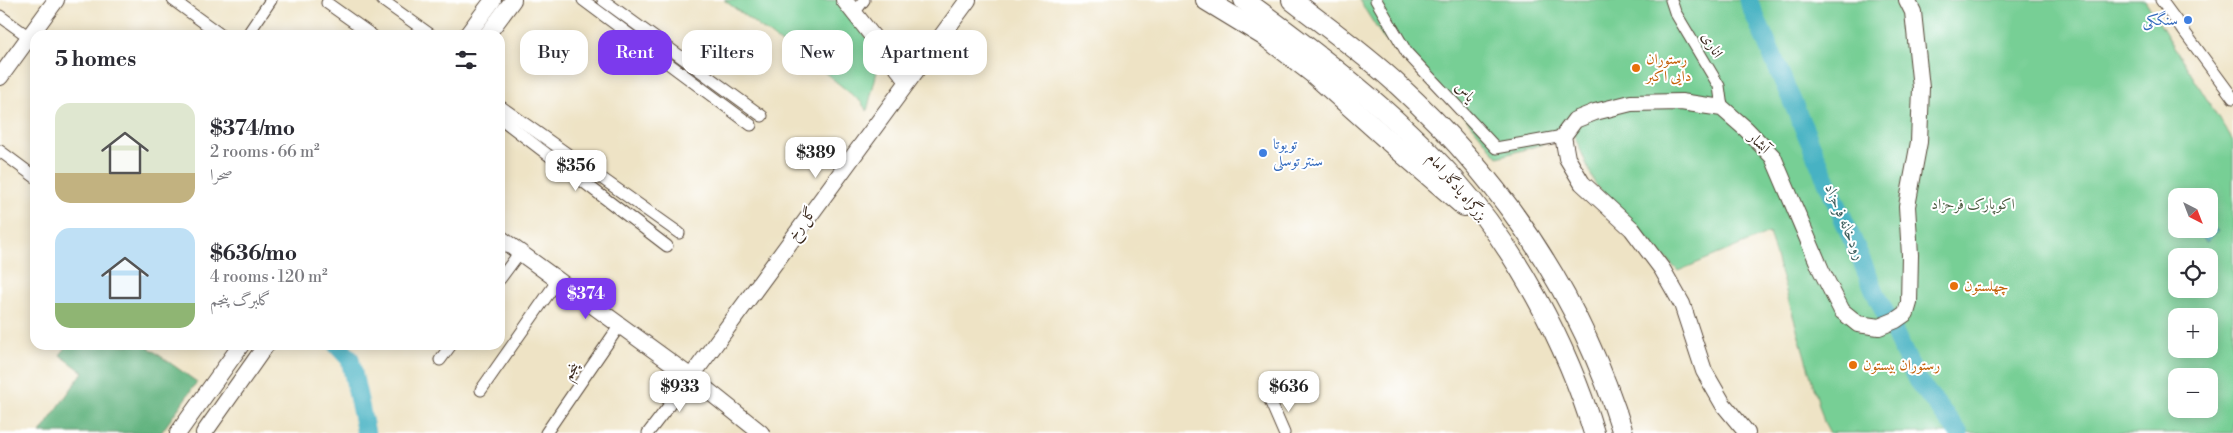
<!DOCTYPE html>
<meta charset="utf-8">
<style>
body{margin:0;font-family:"Libre Bodoni",Amiri,serif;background:#f2f2f3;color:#2b2b33;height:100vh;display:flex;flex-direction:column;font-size:19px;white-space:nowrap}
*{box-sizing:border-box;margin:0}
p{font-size:16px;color:#7c7c81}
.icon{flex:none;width:28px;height:28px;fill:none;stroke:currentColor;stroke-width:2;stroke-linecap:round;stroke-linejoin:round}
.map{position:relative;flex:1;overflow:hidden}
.drawer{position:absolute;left:30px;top:30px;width:475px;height:320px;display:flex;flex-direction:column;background:#fff;border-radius:15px;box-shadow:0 2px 12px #0003}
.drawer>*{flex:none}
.top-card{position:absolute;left:520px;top:30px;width:475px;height:45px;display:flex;gap:10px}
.needle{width:32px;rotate:138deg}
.fabs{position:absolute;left:2168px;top:188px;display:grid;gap:10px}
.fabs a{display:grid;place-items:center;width:50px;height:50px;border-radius:10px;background:#fff;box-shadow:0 2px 12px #0003;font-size:25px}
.price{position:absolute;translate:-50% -42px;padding:0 11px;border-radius:10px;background:#fff;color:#222;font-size:16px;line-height:32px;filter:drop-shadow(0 1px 2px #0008)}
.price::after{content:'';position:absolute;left:50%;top:30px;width:15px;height:11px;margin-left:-8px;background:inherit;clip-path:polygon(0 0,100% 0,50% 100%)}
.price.current{background:#7c3aed;color:#fff}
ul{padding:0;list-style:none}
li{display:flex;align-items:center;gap:15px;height:125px;padding:0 25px}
li span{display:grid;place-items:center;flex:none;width:140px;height:100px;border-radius:15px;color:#555}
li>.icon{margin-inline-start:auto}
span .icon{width:60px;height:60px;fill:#fffc;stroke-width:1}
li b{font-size:21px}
h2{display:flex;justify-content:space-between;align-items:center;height:60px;padding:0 25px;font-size:21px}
.pill{padding:0 18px;border-radius:15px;background:#fff;box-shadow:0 2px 12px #0003;font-size:18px;line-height:45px}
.pill.current{background:#7c3aed;color:#fff}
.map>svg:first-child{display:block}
.green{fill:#77cf95;stroke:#597c5a;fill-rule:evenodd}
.forest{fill:#61b27e;stroke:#4e6e4e}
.water{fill:#46b2c3;stroke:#406e70}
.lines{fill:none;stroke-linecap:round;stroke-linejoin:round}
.river{stroke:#46b2c3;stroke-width:19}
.street-casing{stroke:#564637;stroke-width:13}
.secondary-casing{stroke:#564637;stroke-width:18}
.highway-casing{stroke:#564637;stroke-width:22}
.street{stroke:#fff;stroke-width:11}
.secondary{stroke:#fff;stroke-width:16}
.highway{stroke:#fff;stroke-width:20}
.shop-dot{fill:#3f7fe0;stroke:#fff;stroke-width:2}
.food-dot{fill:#e8710a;stroke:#fff;stroke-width:2}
.labels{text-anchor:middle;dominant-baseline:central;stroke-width:4;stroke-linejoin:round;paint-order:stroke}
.shop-label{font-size:15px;fill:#366cbe;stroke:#fff;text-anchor:end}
.street-label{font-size:15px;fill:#3b2a1e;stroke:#fff}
.food-label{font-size:15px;fill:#c56008;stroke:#fff;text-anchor:start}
.park-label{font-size:15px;fill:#4d5c42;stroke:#fff}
.water-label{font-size:16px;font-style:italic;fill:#3f6060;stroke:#fff}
</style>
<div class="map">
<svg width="2233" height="433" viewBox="0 0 2233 433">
<rect width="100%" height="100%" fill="#fff"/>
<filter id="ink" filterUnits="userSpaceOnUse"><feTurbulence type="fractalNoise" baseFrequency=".02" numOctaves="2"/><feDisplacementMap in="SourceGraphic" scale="10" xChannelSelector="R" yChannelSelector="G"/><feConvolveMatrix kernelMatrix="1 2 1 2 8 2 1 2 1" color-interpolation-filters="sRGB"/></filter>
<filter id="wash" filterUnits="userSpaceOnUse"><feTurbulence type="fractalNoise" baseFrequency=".0096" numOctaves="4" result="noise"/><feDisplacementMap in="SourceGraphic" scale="20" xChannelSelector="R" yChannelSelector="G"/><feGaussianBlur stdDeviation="1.12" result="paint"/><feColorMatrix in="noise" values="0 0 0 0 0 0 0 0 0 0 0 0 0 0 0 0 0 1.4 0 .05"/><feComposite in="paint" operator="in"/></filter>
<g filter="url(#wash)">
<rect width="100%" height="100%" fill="#eee3c5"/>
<!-- green -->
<g class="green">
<polygon points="724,0 837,0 881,56 867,111 861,102 796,49 786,47"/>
<path d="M1359 0H2145L2233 141V433H1830L1824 422 1769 233 1678 271 1595 184 1574 135 1498 157 1457 107 1383 38ZM2176 196H2209V229H2176ZM2176 256H2209V289H2176ZM2176 316H2209V349H2176ZM2176 376H2209V409H2176Z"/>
</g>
<!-- forest -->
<polygon class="forest" points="68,345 145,345 197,382 161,433 40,433 83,372 60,355"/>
<!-- water -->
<polygon class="water" points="2211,224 2218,230 2207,242 2200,237"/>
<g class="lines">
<!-- river -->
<g class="river">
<polyline points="1748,0 1876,294 1917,380 1959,433"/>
<polyline points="337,345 350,359 366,433"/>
</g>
</g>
</g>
<g filter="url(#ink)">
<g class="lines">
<defs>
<g id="street">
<polyline points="173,0 221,35"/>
<polyline points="382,0 431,35"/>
<polyline points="583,0 751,125"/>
<polyline points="603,0 762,116"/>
<polyline points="1376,0 1407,53 1496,148 1563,136"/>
<polyline points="1671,0 1675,12 1719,86 1722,108"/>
<polyline points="2161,0 2233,98"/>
<polyline points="327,3 372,35"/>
<polyline points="854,13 864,0"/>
<polyline points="0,16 29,37"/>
<polyline points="250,31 271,0"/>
<polyline points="500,106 679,233"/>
<polyline points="500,118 667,246"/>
<polyline points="0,151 35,177"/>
<polyline points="500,279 520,252"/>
<polyline points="440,360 451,345"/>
<polyline points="481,390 558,280"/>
<polyline points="1271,403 1284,433"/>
<polyline points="546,433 620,325"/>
<polyline points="648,433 691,377"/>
</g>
<g id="secondary">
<polyline points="844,0 907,80"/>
<polyline points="467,35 493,0"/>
<polyline points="487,35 513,0"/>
<polyline points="0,77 56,0"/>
<polyline points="500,238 691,377 761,433"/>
<polyline points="691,377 968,0"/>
<polyline points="178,433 241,345"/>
<polyline points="204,433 266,345"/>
<polyline points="1747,433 1723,404 1704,371 1682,304 1662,269 1632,229 1582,183 1567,158 1563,136 1575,120 1595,112 1631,103 1681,102 1722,108 1746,129 1773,157 1821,270 1842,311 1858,324 1879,327 1896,320 1906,313 1909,303 1910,255 1907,206 1919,142 1921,88 1913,12 1907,0"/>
</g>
<g id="highway">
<polyline points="1206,0 1265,36 1313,73 1399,150 1464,206"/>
<path d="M1244 0C1318 54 1393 111 1454 179 1516 249 1567 344 1594 433"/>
<path d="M1292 0C1328 28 1365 54 1398 85 1503 181 1581 297 1623 433"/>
</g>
</defs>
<!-- street casing -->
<use href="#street" class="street-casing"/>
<!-- secondary casing -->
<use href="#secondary" class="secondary-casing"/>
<!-- highway casing -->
<use href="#highway" class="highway-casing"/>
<!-- street -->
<use href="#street" class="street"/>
<!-- secondary -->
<use href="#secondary" class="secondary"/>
<!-- highway -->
<use href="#highway" class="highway"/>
</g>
</g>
<!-- markers -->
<g class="shop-dot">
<circle cx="2188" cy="20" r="5"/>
<circle cx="1263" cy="153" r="5"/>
</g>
<g class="food-dot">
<circle cx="1636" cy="68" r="5"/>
<circle cx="1954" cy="286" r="5"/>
<circle cx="1853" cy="365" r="5"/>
</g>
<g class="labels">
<!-- shop labels -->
<g class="shop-label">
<text x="2178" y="20">سنگکی</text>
<text x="1273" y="144" text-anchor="start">تویوتا<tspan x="1273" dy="17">سنتر توسلی</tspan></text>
</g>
<!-- street labels -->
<g class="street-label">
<text transform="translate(1712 45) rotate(59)">اناری</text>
<text transform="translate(1465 92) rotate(47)">یاس</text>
<text transform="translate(1759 143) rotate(46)">آبشار</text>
<text transform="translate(1457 187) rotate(50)">بزرگراه یادگار امام</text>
<text transform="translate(802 224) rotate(-54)">گل رخ</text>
<text transform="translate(571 371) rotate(-55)">پنجم</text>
</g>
<!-- food labels -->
<g class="food-label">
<text x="1646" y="59">رستوران<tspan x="1646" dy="17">دایی اکبر</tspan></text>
<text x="1964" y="286">چهلستون</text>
<text x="1863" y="365">رستوران بیستون</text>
</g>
<!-- park labels -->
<g class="park-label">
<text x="1973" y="204">اکوپارک فرحزاد</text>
</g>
<!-- water labels -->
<g class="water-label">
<text transform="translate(1845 222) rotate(67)">رودخانه فرحزاد</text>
</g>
</g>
</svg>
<div class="fabs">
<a><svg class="needle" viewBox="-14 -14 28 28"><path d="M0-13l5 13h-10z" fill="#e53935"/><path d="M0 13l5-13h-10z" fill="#7c7c81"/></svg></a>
<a><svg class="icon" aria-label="locate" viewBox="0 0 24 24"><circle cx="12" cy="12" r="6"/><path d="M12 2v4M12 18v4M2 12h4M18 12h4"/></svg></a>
<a>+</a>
<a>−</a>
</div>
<b class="price" style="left:816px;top:179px">$389</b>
<b class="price" style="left:576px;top:192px">$356</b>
<b class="price current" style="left:586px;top:320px">$374</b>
<b class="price" style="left:680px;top:413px">$933</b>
<b class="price" style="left:1289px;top:413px">$636</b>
<div class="top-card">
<a class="pill">Buy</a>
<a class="pill current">Rent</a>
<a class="pill">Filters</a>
<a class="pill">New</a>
<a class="pill">Apartment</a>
</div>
<section class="drawer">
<h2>5 homes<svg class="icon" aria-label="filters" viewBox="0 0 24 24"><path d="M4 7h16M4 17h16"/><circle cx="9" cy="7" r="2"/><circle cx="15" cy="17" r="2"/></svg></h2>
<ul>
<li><span style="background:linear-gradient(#dfe7d0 70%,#c2b280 0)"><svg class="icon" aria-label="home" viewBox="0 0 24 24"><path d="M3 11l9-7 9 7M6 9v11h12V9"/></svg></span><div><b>$374/mo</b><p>2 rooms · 66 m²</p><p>صحرا</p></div></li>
<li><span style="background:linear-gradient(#bfe0f5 75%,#8fb573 0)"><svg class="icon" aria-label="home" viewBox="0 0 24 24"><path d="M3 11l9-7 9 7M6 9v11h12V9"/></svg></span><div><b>$636/mo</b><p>4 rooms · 120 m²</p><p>گلبرگ پنجم</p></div></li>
</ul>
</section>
</div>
